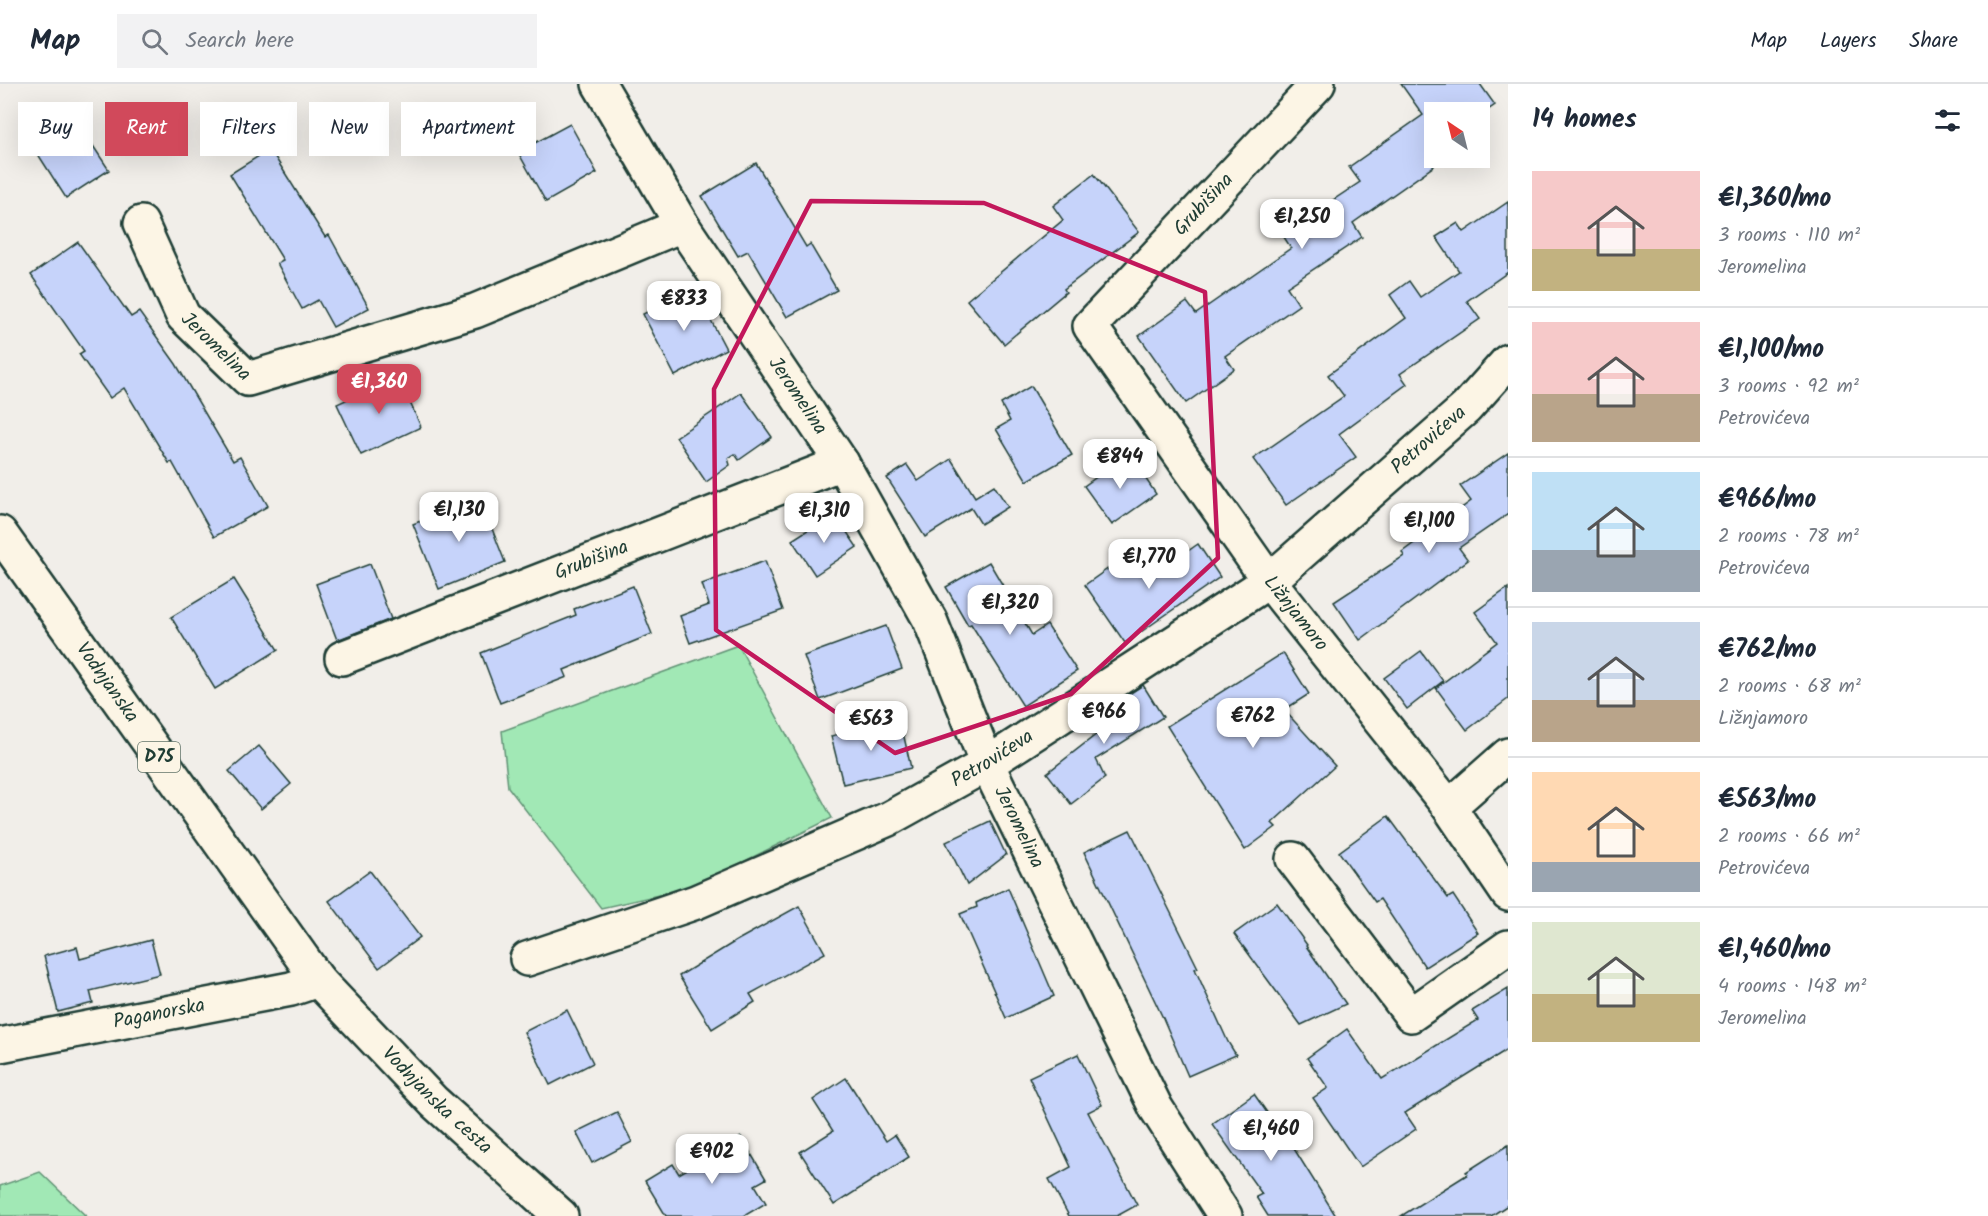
<!DOCTYPE html>
<meta charset="utf-8">
<style>
body{margin:0;font-family:Kalam,sans-serif;background:#f2f2f3;color:#1f2937;height:100vh;display:flex;flex-direction:column;font-size:22px;white-space:nowrap}
*{box-sizing:border-box;margin:0}
p{font-size:20px;color:#747a83}
.icon{flex:none;width:33px;height:33px;fill:none;stroke:currentColor;stroke-width:2;stroke-linecap:round;stroke-linejoin:round}
.map{position:relative;flex:1;overflow:hidden}
.drawer{display:flex;flex-direction:column;background:#fff;width:480px}
.drawer>*{flex:none}
.guide{position:absolute;left:18px;top:18px;width:570px;height:54px;display:flex;gap:12px}
.needle{width:39px;rotate:325deg}
.buttons{position:absolute;left:1424px;top:18px;display:grid;gap:12px}
.buttons a{display:grid;place-items:center;width:66px;height:66px;border-radius:0px;background:#fff;box-shadow:0 6px 24px #0002;font-size:30px}
.price{position:absolute;translate:-50% -51px;padding:0 14px;border-radius:12px;background:#fff;color:#222;font-size:20px;line-height:39px;filter:drop-shadow(0 2px 3px #0008)}
.price::after{content:'';position:absolute;left:50%;top:36px;width:18px;height:14px;margin-left:-9px;background:inherit;clip-path:polygon(0 0,100% 0,50% 100%)}
.price.selected{background:#d1495b;color:#fff}
ul{padding:0;list-style:none}
li{display:flex;align-items:center;gap:18px;height:150px;padding:0 24px}
li+li{border-top:2px solid #e0e1e3}
li span{display:grid;place-items:center;flex:none;width:168px;height:120px;border-radius:0px;color:#555}
li>.icon{margin-inline-start:auto}
span .icon{width:72px;height:72px;fill:#fffc;stroke-width:1}
li b{font-size:26px}
h2{display:flex;justify-content:space-between;align-items:center;height:72px;padding:0 24px;font-size:26px}
.pill{padding:0 21px;border-radius:0px;background:#fff;box-shadow:0 6px 24px #0002;font-size:21px;line-height:54px}
.pill.selected{background:#d1495b;color:#fff}
header{display:flex;align-items:center;gap:36px;box-sizing:border-box;height:84px;padding:0 30px;background:#fff;border-bottom:2px solid #e0e1e3}
header strong{font-size:28px}
nav{display:flex;gap:33px;margin-inline-start:auto;font-size:21px}
.search{width:420px;height:54px;background:#f2f2f3;display:flex;align-items:center;gap:15px;box-sizing:border-box;padding:0 21px;border-radius:0px;color:#747a83;font-size:22px}
main{display:flex;flex:1;min-height:0}
.map>svg:first-child{display:block}
.green{fill:#a1e8b5;stroke:#609274;stroke-width:1.5}
.building{fill:#c6d3fa;stroke:#1f3d34;stroke-width:1.5}
.lines{fill:none;stroke-linecap:round;stroke-linejoin:round}
.street-casing{stroke:#1f3d34;stroke-width:38}
.primary-casing{stroke:#1f3d34;stroke-width:38}
.street{stroke:#fcf5e5;stroke-width:33}
.primary{stroke:#fcf5e5;stroke-width:33}
.marked{fill:none;stroke:#c2185b;stroke-width:4.5;stroke-linejoin:round}
.labels{text-anchor:middle;dominant-baseline:central;stroke-width:4.5;stroke-linejoin:round;paint-order:stroke}
.shield{fill:#fcf5e5;stroke:#617469;stroke-width:1.5}
.shield-label{font-size:18px;font-weight:bold;fill:#1f3d34}
.street-label{font-size:20px;fill:#1f3d34;stroke:#fcf5e5}
</style>
<header>
<strong>Map</strong>
<div class="search"><svg class="icon" aria-label="search" viewBox="0 0 24 24"><circle cx="10" cy="10" r="6"/><path d="M15 15l6 6"/></svg>Search here</div>
<nav><a>Map</a><a>Layers</a><a>Share</a></nav>
</header>
<main>
<div class="map">
<svg width="1508" height="1132" viewBox="0 0 1508 1132">
<rect width="100%" height="100%" fill="#f1eee9"/>
<filter id="ink" filterUnits="userSpaceOnUse"><feTurbulence type="fractalNoise" baseFrequency=".0167" numOctaves="2"/><feDisplacementMap in="SourceGraphic" scale="12" xChannelSelector="R" yChannelSelector="G"/><feConvolveMatrix kernelMatrix="1 2 1 2 8 2 1 2 1" color-interpolation-filters="sRGB"/></filter>
<g filter="url(#ink)">
<!-- green -->
<g class="green">
<polygon points="738,561 832,734 690,804 601,824 508,703 502,647"/>
<polygon points="40,1088 86,1132 0,1132 0,1102"/>
</g>
<!-- building -->
<g class="building">
<polygon points="1401,0 1480,0 1495,21 1479,32 1479,28 1434,28 1434,82 1353,139 1362,153 1287,203 1299,221 1225,272 1234,285 1186,319 1139,252 1187,218 1196,230 1291,164 1282,150 1360,98 1349,83 1423,31"/>
<polygon points="76,36 109,86 66,114 34,64"/>
<polygon points="570,40 597,89 546,118 518,68"/>
<polygon points="270,65 325,153 329,151 369,224 333,243 318,216 302,225 277,179 283,176 230,90"/>
<polygon points="756,79 806,163 810,160 837,206 787,233 748,167 738,172 702,112"/>
<polygon points="1094,90 1139,148 1064,205 1066,208 1004,260 967,216 1063,136 1053,122"/>
<polygon points="1508,118 1508,188 1467,217 1480,235 1400,290 1407,300 1339,350 1356,373 1286,421 1253,375 1344,312 1328,291 1406,234 1390,211 1409,197 1420,213 1459,187 1436,153 1458,139 1464,148"/>
<polygon points="78,158 131,233 139,228 176,280 233,377 240,373 268,422 214,453 172,378 169,379 124,304 110,314 79,270 84,267 31,191"/>
<polygon points="694,204 726,265 675,292 643,230"/>
<polygon points="398,292 421,343 361,371 337,320"/>
<polygon points="1031,302 1072,371 1027,397 996,345 1010,337 1001,320"/>
<polygon points="741,309 772,353 739,376 735,370 728,374 730,381 706,398 676,353"/>
<polygon points="1508,369 1508,430 1459,464 1468,476 1360,556 1334,518 1404,472 1402,468 1471,417 1460,402"/>
<polygon points="1129,370 1156,410 1112,441 1084,402"/>
<polygon points="951,375 975,413 994,401 1008,423 981,440 971,424 925,453 887,394 907,381 918,397"/>
<polygon points="480,414 505,478 439,505 413,440"/>
<polygon points="834,429 857,463 815,491 792,456"/>
<polygon points="1198,460 1220,493 1125,559 1085,501 1133,467 1151,493"/>
<polygon points="765,477 783,526 690,559 680,532 709,521 702,500"/>
<polygon points="989,478 1032,551 1047,541 1077,587 1023,622 971,540 968,541 946,503"/>
<polygon points="370,480 391,535 337,556 316,500"/>
<polygon points="234,495 278,566 215,605 171,533"/>
<polygon points="633,502 652,550 564,586 567,593 500,619 481,569 576,531 574,525"/>
<polygon points="1508,504 1508,615 1467,646 1436,604 1497,558 1475,528"/>
<polygon points="886,542 902,585 820,616 804,572"/>
<polygon points="1421,567 1443,597 1407,625 1384,594"/>
<polygon points="1283,569 1309,610 1284,626 1335,682 1272,739 1276,743 1245,766 1167,642"/>
<polygon points="1143,601 1163,633 1096,675 1105,694 1071,720 1047,689 1116,635 1109,623"/>
<polygon points="900,635 911,684 843,700 831,652"/>
<polygon points="259,662 291,700 261,725 229,687"/>
<polygon points="1388,732 1448,814 1453,811 1478,849 1425,883 1380,815 1375,818 1339,768"/>
<polygon points="990,737 1006,771 967,801 946,758"/>
<polygon points="1130,746 1198,884 1195,885 1228,958 1236,971 1188,992 1163,934 1084,768"/>
<polygon points="370,787 420,853 379,884 329,817"/>
<polygon points="1008,804 1054,912 1006,934 960,830 977,823 976,819"/>
<polygon points="1277,819 1307,861 1306,862 1346,920 1301,941 1234,850"/>
<polygon points="799,822 825,869 750,910 755,918 712,945 679,892 736,857"/>
<polygon points="151,856 160,890 90,907 93,919 58,928 44,872 77,863 80,875"/>
<polygon points="1508,905 1508,965 1405,1029 1416,1045 1360,1083 1313,1014 1328,1004 1307,974 1347,945 1382,995 1478,936 1472,927"/>
<polygon points="567,926 593,979 550,1001 524,948"/>
<polygon points="1078,970 1102,1021 1088,1028 1137,1121 1117,1132 1069,1132 1049,1095 1071,1083 1029,993"/>
<polygon points="846,994 886,1057 895,1051 909,1073 834,1121 800,1068 833,1047 813,1016"/>
<polygon points="1254,1010 1275,1040 1278,1039 1336,1132 1268,1132 1256,1113 1262,1110 1212,1040"/>
<polygon points="617,1028 632,1058 592,1079 576,1048"/>
<polygon points="741,1053 766,1095 755,1101 766,1119 744,1132 666,1132 645,1097 673,1080 679,1090"/>
<polygon points="1508,1061 1508,1121 1491,1132 1401,1132 1468,1090 1466,1088"/>
</g>
<g class="lines">
<defs>
<g id="street">
<path id="s1" d="M599 0 682 141 842 379 930 536 987 680 1156 1024 1225 1132"/>
<path id="s2" d="M1318 0 1090 242 1269 497 1449 723 1508 810"/>
<path id="s3" d="M141 139 183 232 248 295 475 227 682 141"/>
<path id="s4" d="M342 574 842 379"/>
<polyline points="1449,723 1508,671"/>
<polyline points="1293,775 1411,931 1508,863"/>
<path id="s5" d="M527 875 696 818 888 735 987 680 1269 497 1466 324 1508 277"/>
<path id="s6" d="M0 961 291 905 318 896"/>
</g>
<g id="primary">
<path id="s7" d="M0 449 318 896 434 1018 561 1132"/>
</g>
</defs>
<!-- street casing -->
<use href="#street" class="street-casing"/>
<!-- primary casing -->
<use href="#primary" class="primary-casing"/>
<!-- street -->
<use href="#street" class="street"/>
<!-- primary -->
<use href="#primary" class="primary"/>
</g>
</g>
<!-- marked area -->
<path class="marked" d="M811 117 984 119 1205 208 1218 474 1071 610 895 669 716 546 714 305Z"/>
<g class="labels">
<!-- shield labels -->
<rect class="shield" x="138" y="658" width="42" height="30" rx="4.5"/>
<g class="shield-label">
<text x="159" y="673">D75</text>
</g>
<!-- street labels -->
<g class="street-label">
<text transform="translate(1204 121) rotate(-47)">Grubišina</text>
<text stroke="none"><textPath href="#s3" startOffset="147">Jeromelina</textPath></text>
<text stroke="none"><textPath href="#s1" startOffset="370">Jeromelina</textPath></text>
<text stroke="none"><textPath href="#s5" startOffset="1050">Petrovićeva</textPath></text>
<text stroke="none"><textPath href="#s4" startOffset="268">Grubišina</textPath></text>
<text stroke="none"><textPath href="#s2" startOffset="686">Ližnjamoro</textPath></text>
<text stroke="none"><textPath href="#s7" startOffset="184">Vodnjanska</textPath></text>
<text stroke="none"><textPath href="#s5" startOffset="508">Petrovićeva</textPath></text>
<text stroke="none"><textPath href="#s1" startOffset="856">Jeromelina</textPath></text>
<text stroke="none"><textPath href="#s6" startOffset="162">Paganorska</textPath></text>
<text stroke="none"><textPath href="#s7" startOffset="718">Vodnjanska cesta</textPath></text>
</g>
</g>
</svg>
<div class="buttons">
<a><svg class="needle" viewBox="-14 -14 28 28"><path d="M0-13l5 13h-10z" fill="#e53935"/><path d="M0 13l5-13h-10z" fill="#747a83"/></svg></a>
</div>
<b class="price" style="left:1302px;top:166px">€1,250</b>
<b class="price" style="left:684px;top:248px">€833</b>
<b class="price selected" style="left:379px;top:331px">€1,360</b>
<b class="price" style="left:1120px;top:406px">€844</b>
<b class="price" style="left:459px;top:459px">€1,130</b>
<b class="price" style="left:824px;top:460px">€1,310</b>
<b class="price" style="left:1429px;top:470px">€1,100</b>
<b class="price" style="left:1149px;top:506px">€1,770</b>
<b class="price" style="left:1010px;top:552px">€1,320</b>
<b class="price" style="left:1104px;top:661px">€966</b>
<b class="price" style="left:1253px;top:665px">€762</b>
<b class="price" style="left:871px;top:668px">€563</b>
<b class="price" style="left:1271px;top:1078px">€1,460</b>
<b class="price" style="left:712px;top:1101px">€902</b>
<div class="guide">
<a class="pill">Buy</a>
<a class="pill selected">Rent</a>
<a class="pill">Filters</a>
<a class="pill">New</a>
<a class="pill">Apartment</a>
</div>
</div>
<section class="drawer">
<h2>14 homes<svg class="icon" aria-label="filters" viewBox="0 0 24 24"><path d="M4 7h16M4 17h16"/><circle cx="9" cy="7" r="2"/><circle cx="15" cy="17" r="2"/></svg></h2>
<ul>
<li><span style="background:linear-gradient(#f6c9c9 65%,#c2b280 0)"><svg class="icon" aria-label="home" viewBox="0 0 24 24"><path d="M3 11l9-7 9 7M6 9v11h12V9"/></svg></span><div><b>€1,360/mo</b><p>3 rooms · 110 m²</p><p>Jeromelina</p></div></li>
<li><span style="background:linear-gradient(#f6c9c9 60%,#b9a48a 0)"><svg class="icon" aria-label="home" viewBox="0 0 24 24"><path d="M3 11l9-7 9 7M6 9v11h12V9"/></svg></span><div><b>€1,100/mo</b><p>3 rooms · 92 m²</p><p>Petrovićeva</p></div></li>
<li><span style="background:linear-gradient(#bfe0f5 65%,#9aa5b1 0)"><svg class="icon" aria-label="home" viewBox="0 0 24 24"><path d="M3 11l9-7 9 7M6 9v11h12V9"/></svg></span><div><b>€966/mo</b><p>2 rooms · 78 m²</p><p>Petrovićeva</p></div></li>
<li><span style="background:linear-gradient(#c9d6e8 65%,#b9a48a 0)"><svg class="icon" aria-label="home" viewBox="0 0 24 24"><path d="M3 11l9-7 9 7M6 9v11h12V9"/></svg></span><div><b>€762/mo</b><p>2 rooms · 68 m²</p><p>Ližnjamoro</p></div></li>
<li><span style="background:linear-gradient(#ffd9b3 75%,#9aa5b1 0)"><svg class="icon" aria-label="home" viewBox="0 0 24 24"><path d="M3 11l9-7 9 7M6 9v11h12V9"/></svg></span><div><b>€563/mo</b><p>2 rooms · 66 m²</p><p>Petrovićeva</p></div></li>
<li><span style="background:linear-gradient(#dfe7d0 60%,#c2b280 0)"><svg class="icon" aria-label="home" viewBox="0 0 24 24"><path d="M3 11l9-7 9 7M6 9v11h12V9"/></svg></span><div><b>€1,460/mo</b><p>4 rooms · 148 m²</p><p>Jeromelina</p></div></li>
</ul>
</section>
</main>
